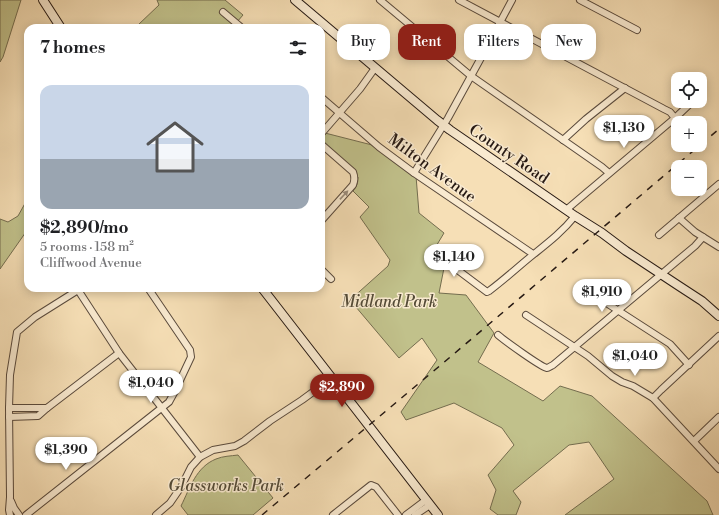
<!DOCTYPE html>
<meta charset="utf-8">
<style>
body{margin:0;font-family:"Libre Bodoni",serif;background:#f6f6f6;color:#202124;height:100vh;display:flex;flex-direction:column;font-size:15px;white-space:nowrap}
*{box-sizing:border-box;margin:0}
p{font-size:13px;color:#757577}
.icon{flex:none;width:22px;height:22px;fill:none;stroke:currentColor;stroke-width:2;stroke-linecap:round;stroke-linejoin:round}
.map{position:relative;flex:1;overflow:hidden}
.drawer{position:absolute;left:24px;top:24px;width:301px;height:268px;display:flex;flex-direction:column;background:#fff;border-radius:12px;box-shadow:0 2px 10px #0003}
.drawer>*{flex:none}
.top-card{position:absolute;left:337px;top:24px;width:322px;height:36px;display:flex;gap:8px}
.tools{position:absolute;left:671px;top:72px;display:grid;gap:8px}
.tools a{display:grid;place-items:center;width:36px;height:36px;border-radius:8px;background:#fff;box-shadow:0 2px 10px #0003;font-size:20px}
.price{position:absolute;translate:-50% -34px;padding:0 9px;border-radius:14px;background:#fff;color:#222;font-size:13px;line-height:26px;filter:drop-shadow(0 1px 2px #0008)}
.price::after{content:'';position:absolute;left:50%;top:24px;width:12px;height:9px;margin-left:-6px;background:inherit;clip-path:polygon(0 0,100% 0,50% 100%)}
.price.active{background:#8f2418;color:#fff}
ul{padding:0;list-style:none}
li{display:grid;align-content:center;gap:8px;height:212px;padding:0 16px}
li span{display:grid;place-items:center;height:124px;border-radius:12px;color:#555}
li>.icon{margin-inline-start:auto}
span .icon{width:72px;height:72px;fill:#fffc;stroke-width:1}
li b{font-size:17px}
h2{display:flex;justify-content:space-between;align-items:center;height:48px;padding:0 16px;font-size:17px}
.pill{padding:0 14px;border-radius:12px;background:#fff;box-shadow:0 2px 10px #0003;font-size:14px;line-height:36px}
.pill.active{background:#8f2418;color:#fff}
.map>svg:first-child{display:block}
.green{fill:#c1c18b;stroke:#746d4f}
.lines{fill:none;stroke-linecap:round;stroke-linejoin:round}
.street-casing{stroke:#5a4a3c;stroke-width:8}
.secondary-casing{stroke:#261913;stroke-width:10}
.street{stroke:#f9ead0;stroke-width:6}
.secondary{stroke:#f9ead0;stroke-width:8}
.rail{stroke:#261913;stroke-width:1.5;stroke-dasharray:7 7;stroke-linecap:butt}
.oneway{fill:#9a8c7b}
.labels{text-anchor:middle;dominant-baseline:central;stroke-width:3;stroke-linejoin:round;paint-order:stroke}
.street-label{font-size:16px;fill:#261913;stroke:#f9ead0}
.park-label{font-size:16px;font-style:italic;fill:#544b37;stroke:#f9ead0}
</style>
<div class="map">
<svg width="719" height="515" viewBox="0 0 719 515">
<rect width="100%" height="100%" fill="#f6dfb6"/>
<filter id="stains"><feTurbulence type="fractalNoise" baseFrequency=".005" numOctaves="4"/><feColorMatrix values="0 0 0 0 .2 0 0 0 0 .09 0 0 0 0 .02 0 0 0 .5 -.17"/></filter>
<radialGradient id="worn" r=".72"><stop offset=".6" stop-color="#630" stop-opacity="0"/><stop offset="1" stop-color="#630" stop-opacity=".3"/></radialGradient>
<!-- green -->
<g class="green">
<polygon points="0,0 21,0 3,57 0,62"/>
<polygon points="157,0 225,0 243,15 237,22 244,28 142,28 138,25 159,5"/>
<path d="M321 130 325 133 376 146 416 176 419 213 444 233 432 253 445 263 439 293 466 295 494 333 478 362 543 401 560 386 592 396 707 501 713 515H565L614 479 589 442 569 445 513 491 521 502 516 515H498L490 509 496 490 488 475 514 445 502 428 454 403 406 420 401 412 437 360 422 338 399 358 350 300 388 266 390 260 360 217 369 207 353 191C357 186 358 183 358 177L356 179 349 170 321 147Z"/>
<polygon points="28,198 28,229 0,269 0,219 8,222 18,216"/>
<path d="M238 455 273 498 253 515H188L181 506C190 488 196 467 216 459 223 456 231 456 238 455Z"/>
</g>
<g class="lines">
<defs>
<g id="street">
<polyline points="380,0 471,76 602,167 609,173"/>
<polyline points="459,0 664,109 670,112 675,118"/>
<polyline points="580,0 637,30"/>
<polyline points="223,12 242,28"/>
<polyline points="321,97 379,147 414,173 533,254"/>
<polyline points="321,134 360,89 375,68"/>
<polyline points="563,140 586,119 625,88"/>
<path d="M321 144 353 172C355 177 355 180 353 185L321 221"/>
<polyline points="414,173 448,118 482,56 512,0"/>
<polyline points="566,210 675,118 693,101"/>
<polyline points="679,218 695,232 719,247"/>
<polyline points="659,235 719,184"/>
<path d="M431 250 487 292 489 291C505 279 519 266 534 254 549 242 563 231 575 216"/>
<polyline points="321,269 331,279"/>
<polyline points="78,290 119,353 200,457"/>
<polyline points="597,295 608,304 670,344 689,365"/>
<polyline points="526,315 588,356 612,376 622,382 633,386 653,398 719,469"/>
<path d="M498 335C505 341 541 367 547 368 548 368 551 366 553 365L695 246 703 237"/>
<polyline points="653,398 661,390 719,336"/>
<polyline points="9,408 47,408 119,353"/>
<polyline points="9,417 38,416 47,408"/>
<polyline points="694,441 719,417"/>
<polyline points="11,501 14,508 19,515"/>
<polyline points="10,515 9,510 10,497 9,408 10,375 17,332 35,317 78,290 79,288"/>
<polyline points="26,515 169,402 175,391 191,357 190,350 148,288"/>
<polyline points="156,515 170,503 181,487 191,467 200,457 213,450 235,446 244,441 270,421 302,400 332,378"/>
<polyline points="333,515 371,485 376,487 398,515"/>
<polyline points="406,515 426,500"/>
<polyline points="415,515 430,505"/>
</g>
<g id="secondary">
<polyline points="43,0 61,28"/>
<polyline points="295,0 437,120 450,130 575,216 602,233 626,251 679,286 702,301 719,316"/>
<polyline points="262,288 438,515"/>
</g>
</defs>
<!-- street casing -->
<use href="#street" class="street-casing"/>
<!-- secondary casing -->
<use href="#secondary" class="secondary-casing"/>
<!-- street -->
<use href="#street" class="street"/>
<!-- secondary -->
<use href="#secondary" class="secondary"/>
<!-- rail -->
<polyline class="rail" points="262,515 442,364 719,129"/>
</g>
<!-- one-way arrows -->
<defs><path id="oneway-solid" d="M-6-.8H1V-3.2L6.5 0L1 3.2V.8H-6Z"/></defs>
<use class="oneway" href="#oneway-solid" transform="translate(344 195) rotate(-47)"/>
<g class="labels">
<!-- street labels -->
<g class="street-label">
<text transform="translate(509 154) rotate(34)">County Road</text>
<text transform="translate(432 168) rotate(36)">Milton Avenue</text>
</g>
<!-- park labels -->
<g class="park-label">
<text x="389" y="302">Midland Park</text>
<text x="226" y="486">Glassworks Park</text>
</g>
</g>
<rect width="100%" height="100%" filter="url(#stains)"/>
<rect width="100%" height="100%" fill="url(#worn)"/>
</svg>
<div class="tools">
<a><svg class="icon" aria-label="locate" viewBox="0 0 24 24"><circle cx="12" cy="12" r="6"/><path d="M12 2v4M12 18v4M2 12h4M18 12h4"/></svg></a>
<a>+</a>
<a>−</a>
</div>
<b class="price" style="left:624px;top:149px">$1,130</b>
<b class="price" style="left:454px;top:278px">$1,140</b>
<b class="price" style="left:602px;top:313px">$1,910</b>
<b class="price" style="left:635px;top:377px">$1,040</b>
<b class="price" style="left:151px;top:404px">$1,040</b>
<b class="price active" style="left:342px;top:408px">$2,890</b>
<b class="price" style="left:66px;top:471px">$1,390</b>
<div class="top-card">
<a class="pill">Buy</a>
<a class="pill active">Rent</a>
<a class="pill">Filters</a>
<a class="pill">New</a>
</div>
<section class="drawer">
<h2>7 homes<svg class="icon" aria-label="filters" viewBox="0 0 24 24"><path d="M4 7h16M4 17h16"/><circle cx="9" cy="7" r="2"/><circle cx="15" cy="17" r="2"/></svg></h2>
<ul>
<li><span style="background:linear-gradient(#c9d6e8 60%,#9aa5b1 0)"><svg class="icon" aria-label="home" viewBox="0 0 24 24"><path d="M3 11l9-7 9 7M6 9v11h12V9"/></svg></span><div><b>$2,890/mo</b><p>5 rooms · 158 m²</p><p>Cliffwood Avenue</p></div></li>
</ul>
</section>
</div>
